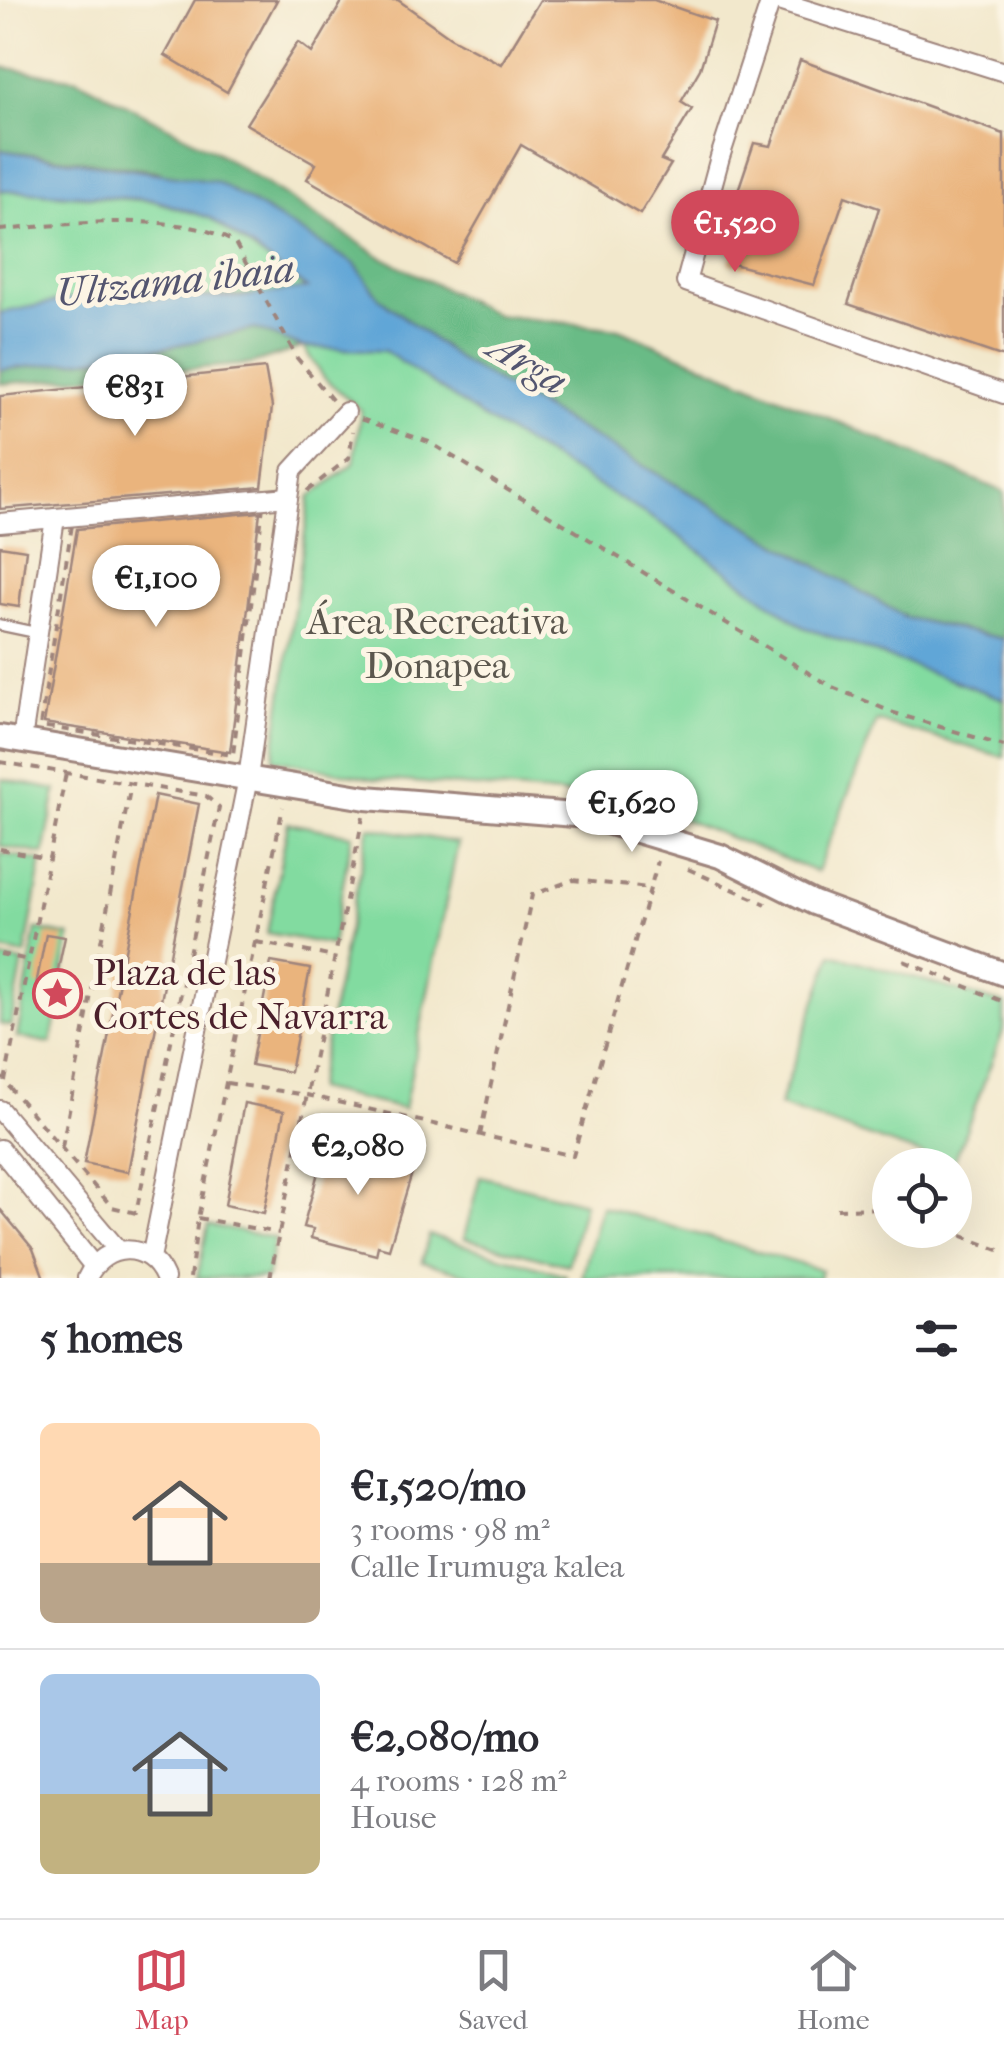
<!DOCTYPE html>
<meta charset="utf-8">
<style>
body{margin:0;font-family:"IM FELL French Canon",serif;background:#f7f7f7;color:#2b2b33;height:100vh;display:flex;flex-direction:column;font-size:38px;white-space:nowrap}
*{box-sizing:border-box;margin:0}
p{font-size:32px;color:#7c7c81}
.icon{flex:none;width:55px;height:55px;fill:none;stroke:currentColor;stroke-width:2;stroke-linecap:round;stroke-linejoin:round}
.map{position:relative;height:1278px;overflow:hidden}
.sheet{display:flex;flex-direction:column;background:#fff;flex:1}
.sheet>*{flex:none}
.controls{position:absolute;left:872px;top:1148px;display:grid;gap:20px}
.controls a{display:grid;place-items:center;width:100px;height:100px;border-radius:50%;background:#fff;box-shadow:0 10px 40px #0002;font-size:50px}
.price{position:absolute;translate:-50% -85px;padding:0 22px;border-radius:35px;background:#fff;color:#222;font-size:32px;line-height:65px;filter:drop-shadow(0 2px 5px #0008)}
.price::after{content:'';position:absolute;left:50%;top:60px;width:30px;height:22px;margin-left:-15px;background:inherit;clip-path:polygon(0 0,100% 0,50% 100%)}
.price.on{background:#d1495b;color:#fff}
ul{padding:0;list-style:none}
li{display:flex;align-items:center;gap:30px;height:250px;padding:0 40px}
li+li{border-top:2px solid #e1e1e2}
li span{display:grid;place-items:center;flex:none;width:280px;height:200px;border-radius:15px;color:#555}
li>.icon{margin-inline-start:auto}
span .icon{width:120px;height:120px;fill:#fffc;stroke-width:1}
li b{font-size:42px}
h2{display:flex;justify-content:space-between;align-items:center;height:120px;padding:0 40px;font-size:42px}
.menu{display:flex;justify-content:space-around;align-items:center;height:140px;border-top:2px solid #e1e1e2;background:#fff;font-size:28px;color:#7c7c81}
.menu a{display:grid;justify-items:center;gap:5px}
.menu .on{color:#d1495b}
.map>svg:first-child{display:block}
.green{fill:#82dba0;stroke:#667d66;stroke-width:2.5}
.forest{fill:#69bb86;stroke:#5a6d58;stroke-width:2.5}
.water{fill:#61a6d7;stroke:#566281;stroke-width:2.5}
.building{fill:#eab47d}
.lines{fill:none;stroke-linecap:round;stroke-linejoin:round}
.service-casing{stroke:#9e847c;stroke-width:14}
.minor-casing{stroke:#9e847c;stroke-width:22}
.tertiary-casing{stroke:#9e847c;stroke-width:28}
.path{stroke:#9e847c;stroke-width:4;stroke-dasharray:8 8;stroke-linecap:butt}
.service{stroke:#fff;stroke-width:9}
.minor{stroke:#fff;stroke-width:18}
.tertiary{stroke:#fff;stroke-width:22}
.labels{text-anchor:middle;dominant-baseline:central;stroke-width:10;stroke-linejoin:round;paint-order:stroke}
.park-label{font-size:38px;fill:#5b574e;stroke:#fcf5e5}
.poi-label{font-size:38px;fill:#4a1f2b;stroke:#fcf5e5;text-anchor:start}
.water-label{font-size:40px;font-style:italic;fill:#535570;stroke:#fcf5e5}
</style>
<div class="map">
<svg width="1004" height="1278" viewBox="0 0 1004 1278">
<rect width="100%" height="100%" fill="#fcf5e5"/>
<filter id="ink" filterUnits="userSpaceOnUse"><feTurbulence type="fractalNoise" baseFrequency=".01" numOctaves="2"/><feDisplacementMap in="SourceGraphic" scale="20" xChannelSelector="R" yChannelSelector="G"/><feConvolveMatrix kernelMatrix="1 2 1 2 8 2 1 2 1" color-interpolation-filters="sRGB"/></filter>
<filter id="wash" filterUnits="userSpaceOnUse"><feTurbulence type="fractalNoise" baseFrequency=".0048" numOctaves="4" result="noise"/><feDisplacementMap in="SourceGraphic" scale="40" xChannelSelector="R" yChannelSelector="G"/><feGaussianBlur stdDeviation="2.25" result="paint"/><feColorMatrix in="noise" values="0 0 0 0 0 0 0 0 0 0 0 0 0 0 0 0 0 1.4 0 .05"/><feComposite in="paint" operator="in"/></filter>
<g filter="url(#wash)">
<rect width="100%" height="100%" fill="#f2e8cc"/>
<!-- green -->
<g class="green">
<path d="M0 190 154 201 210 218 310 291C206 300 103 293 0 313Z"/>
<polygon points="303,347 385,351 482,417 664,525 803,627 1004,699 1004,757 877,721 817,872 635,800 374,779 273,759 310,497 354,463 361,410 324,378"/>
<polygon points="2,779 56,790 44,854 0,846"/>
<polygon points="288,823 352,835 332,945 267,933"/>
<polygon points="369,827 458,843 404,1109 316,1089"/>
<polygon points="0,853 42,861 25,955 0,950"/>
<polygon points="36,929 70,936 51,1043 17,1037"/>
<polygon points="832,954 1004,1004 1004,1029 953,1165 779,1106"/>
<polygon points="0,958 23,962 11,1026 0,1024"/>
<polygon points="480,1176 584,1203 568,1265 464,1238"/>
<polygon points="601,1206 821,1270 819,1278 582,1278"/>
<polygon points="208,1225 275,1238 267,1278 197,1278"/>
<polygon points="429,1235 566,1275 565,1278 479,1278 422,1262"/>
</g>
<!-- forest -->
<g class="forest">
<polygon points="0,67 77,79 213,150 378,255 496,315 619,329 1004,492 1004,639 907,618 461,361 379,298 355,264 156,171 0,150"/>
<polygon points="256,329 303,347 252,364 0,384 0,369 128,355"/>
</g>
<!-- water -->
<polygon class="water" points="0,150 217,182 355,264 379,298 461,361 907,618 1004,639 1004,699 803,627 664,525 482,417 385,351 303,347 256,329 128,355 0,370 0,313 70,299 240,297 307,288 210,218 154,200 0,190"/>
<g id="blocks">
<!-- building -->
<g class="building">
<polygon points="195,0 277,0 227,92 165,55"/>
<polygon points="343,0 398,0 450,37 501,64 540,0 654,0 715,21 700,69 681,102 692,109 661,160 671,164 640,214 521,145 454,263 307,179 316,164 246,124 298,42 312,53"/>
<polygon points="800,60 1004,134 1004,357 848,304 879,208 845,196 814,285 729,263 737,244 721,241 754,143 771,146"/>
<polygon points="265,368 272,407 262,487 0,509 0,396"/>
<polygon points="260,512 230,752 44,723 77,529"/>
<polygon points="0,546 26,550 19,607 0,604"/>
<polygon points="155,795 199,804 128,1172 84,1163"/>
<polygon points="46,934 65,937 54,988 36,985"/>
<polygon points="271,962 310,969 290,1072 251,1065"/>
<polygon points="244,1103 284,1111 264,1213 225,1205"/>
<polygon points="327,1140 415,1163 389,1249 378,1246 376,1255 311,1238 313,1229 303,1227"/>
<polygon points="0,1209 33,1249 44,1278 0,1278"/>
</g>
</g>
</g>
<g filter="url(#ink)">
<use href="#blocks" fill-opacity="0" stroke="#9e847c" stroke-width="2.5"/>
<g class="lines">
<defs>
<polyline id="service" points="0,625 38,633"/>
<g id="minor">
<polyline points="771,0 720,157 686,282 1004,394"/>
<polyline points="775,0 1004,72"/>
<polyline points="0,523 288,497"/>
<polyline points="22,740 55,518"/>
<polyline points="0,1110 118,1250"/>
<polyline points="0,1149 93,1265"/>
<polyline points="151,1258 248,778 292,471 346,412"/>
<path d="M87 1278C104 1242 149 1240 165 1278"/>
</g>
<polyline id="tertiary" points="0,737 366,798 587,816 720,856 814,903 1004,974"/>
</defs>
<!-- service casing -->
<use href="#service" class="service-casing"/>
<!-- minor casing -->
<use href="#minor" class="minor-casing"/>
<!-- tertiary casing -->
<use href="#tertiary" class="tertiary-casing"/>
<!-- path -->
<g class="path">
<path d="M0 230C63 225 181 209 235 243L297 358 333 401"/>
<polyline points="361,419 429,442 830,686 894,713 1004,746"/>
<polyline points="307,491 349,458 353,431"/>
<polygon points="263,506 233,755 40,726 72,525"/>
<polyline points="0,762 206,796 219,807 136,1213 112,1207 0,1076"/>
<polyline points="0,849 48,858"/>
<polyline points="688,869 766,904"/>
<polyline points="256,942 334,957"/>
<polyline points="0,954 29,960"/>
<polyline points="904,961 1004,1002"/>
<polyline points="5,1081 66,773"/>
<polyline points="227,1083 307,1095 573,1156 658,861"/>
<polyline points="480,1135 532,895 573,880 649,888"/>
<polyline points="62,1147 131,784"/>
<polyline points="837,1209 890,1208"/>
<polyline points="198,1218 279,1233"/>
<polyline points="947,1230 1004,1252"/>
<polyline points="190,1278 198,1218 283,807"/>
<polyline points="270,1278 363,817"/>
</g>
<!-- service -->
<use href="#service" class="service"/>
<!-- minor -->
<use href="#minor" class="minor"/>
<!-- tertiary -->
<use href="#tertiary" class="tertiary"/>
</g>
</g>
<!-- icons -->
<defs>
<symbol id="sight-ring" viewBox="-11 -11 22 22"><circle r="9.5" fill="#fcf5e5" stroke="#d1495b" stroke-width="1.5"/><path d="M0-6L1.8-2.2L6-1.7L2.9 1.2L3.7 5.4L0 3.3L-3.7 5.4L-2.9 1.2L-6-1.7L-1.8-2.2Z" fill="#d1495b"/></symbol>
</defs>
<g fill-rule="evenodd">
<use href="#sight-ring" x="30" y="966" width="55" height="55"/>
</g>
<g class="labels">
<!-- park labels -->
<g class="park-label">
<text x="437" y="621">Área Recreativa<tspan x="437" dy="44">Donapea</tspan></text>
</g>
<!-- poi labels -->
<g class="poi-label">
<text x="93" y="972">Plaza de las<tspan x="93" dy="44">Cortes de Navarra</tspan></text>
</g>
<!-- water labels -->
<g class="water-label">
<text transform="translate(175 281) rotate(-6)">Ultzama ibaia</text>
<text transform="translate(528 364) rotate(31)">Arga</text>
</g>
</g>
</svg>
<div class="controls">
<a><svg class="icon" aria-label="locate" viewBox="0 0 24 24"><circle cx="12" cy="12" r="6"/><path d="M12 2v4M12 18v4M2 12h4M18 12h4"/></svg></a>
</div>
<b class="price on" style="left:735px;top:275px">€1,520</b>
<b class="price" style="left:135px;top:439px">€831</b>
<b class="price" style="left:156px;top:630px">€1,100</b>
<b class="price" style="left:632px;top:855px">€1,620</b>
<b class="price" style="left:358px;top:1198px">€2,080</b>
</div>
<section class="sheet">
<h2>5 homes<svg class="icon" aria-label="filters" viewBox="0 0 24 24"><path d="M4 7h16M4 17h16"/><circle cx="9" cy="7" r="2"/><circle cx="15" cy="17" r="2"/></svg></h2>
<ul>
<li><span style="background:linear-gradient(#ffd9b3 70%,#b9a48a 0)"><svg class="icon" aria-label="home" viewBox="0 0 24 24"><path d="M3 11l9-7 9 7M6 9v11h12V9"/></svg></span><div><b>€1,520/mo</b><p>3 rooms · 98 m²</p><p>Calle Irumuga kalea</p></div></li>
<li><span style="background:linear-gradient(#a9c7e8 60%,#c2b280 0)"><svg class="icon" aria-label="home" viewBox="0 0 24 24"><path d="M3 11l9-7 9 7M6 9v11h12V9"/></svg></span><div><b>€2,080/mo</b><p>4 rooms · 128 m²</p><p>House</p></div></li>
</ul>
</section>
<nav class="menu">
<a class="on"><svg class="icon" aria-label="map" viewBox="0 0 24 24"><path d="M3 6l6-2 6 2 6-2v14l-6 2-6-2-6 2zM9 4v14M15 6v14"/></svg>Map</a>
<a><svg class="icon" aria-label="saved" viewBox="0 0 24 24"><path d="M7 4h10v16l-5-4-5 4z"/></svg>Saved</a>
<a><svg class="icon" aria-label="home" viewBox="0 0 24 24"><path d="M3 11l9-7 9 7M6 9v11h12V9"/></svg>Home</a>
</nav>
